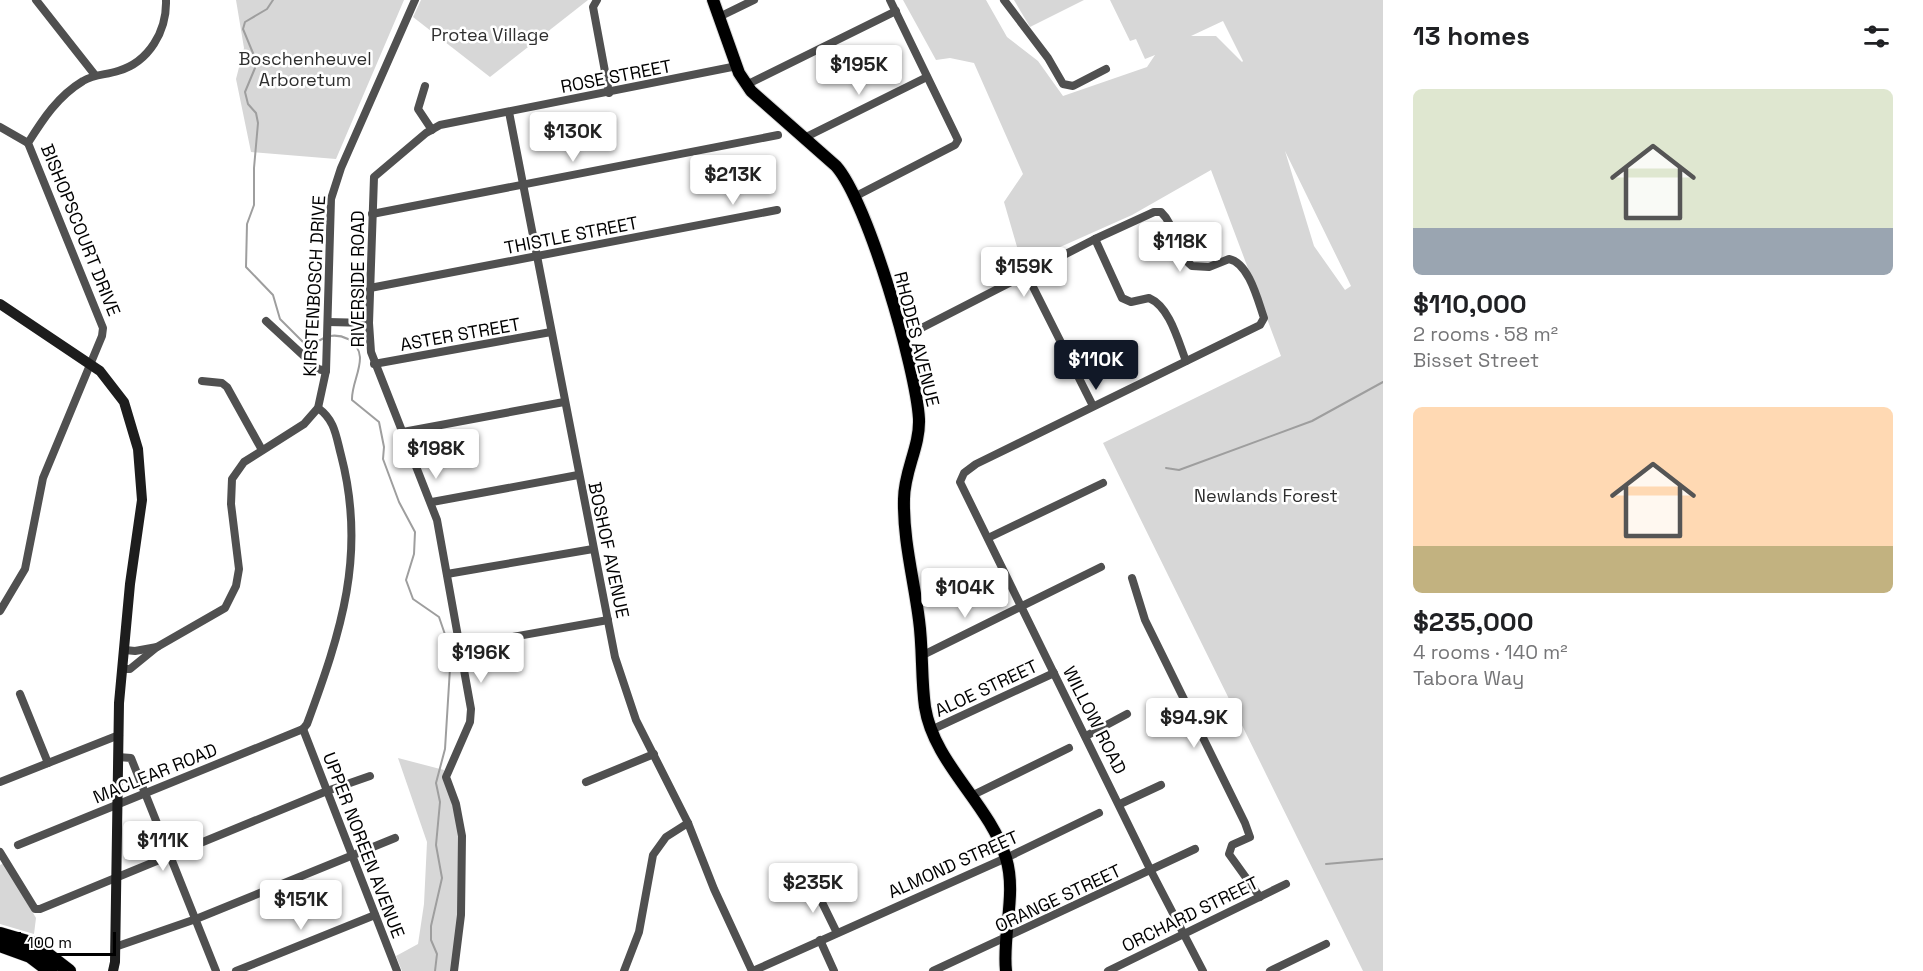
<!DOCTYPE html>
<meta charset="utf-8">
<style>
body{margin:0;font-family:"Space Grotesk",sans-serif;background:#f6f6f6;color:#202124;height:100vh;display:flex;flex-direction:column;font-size:22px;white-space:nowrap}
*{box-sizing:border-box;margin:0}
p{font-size:20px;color:#757577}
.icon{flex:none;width:33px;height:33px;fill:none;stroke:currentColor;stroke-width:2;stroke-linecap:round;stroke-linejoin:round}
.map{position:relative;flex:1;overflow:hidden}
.details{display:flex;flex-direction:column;background:#fff;width:540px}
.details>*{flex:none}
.scale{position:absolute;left:18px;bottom:15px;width:98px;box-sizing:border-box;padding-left:6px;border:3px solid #000;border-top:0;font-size:16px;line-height:21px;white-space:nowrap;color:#000;-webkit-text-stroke:4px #fff;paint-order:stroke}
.price{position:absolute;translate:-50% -51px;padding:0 14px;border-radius:6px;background:#fff;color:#222;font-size:20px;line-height:39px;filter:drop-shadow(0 2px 3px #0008)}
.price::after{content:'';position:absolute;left:50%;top:36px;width:18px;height:14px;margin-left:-9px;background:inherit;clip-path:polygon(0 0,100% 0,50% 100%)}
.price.on{background:#111827;color:#fff}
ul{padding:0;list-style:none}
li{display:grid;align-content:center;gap:12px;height:318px;padding:0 30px}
li span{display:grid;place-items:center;height:186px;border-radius:9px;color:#555}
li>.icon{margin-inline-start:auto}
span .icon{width:108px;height:108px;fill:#fffc;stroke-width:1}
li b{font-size:26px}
h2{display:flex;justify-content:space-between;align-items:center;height:72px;padding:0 30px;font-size:26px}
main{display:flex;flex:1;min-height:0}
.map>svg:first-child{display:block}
.green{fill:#d7d7d7;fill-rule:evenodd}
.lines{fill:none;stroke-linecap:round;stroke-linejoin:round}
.stream{stroke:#9e9e9e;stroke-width:2}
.primary-casing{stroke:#dbdbdb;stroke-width:14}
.highway-casing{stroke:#dbdbdb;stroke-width:15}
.street{stroke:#505050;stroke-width:8}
.secondary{stroke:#1d1d1d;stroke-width:10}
.primary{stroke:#000;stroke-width:12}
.highway{stroke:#000;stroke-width:14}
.labels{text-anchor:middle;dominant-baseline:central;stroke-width:5;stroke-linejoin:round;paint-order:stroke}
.park-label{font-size:18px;fill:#2e2e2e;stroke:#fff}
.street-label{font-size:18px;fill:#000;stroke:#fff}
</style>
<main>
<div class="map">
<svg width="1383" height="971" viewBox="0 0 1383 971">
<rect width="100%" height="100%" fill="#fff"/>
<!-- green -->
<g class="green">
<polygon points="236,0 404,0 336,159 251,152 236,79 244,48"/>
<polygon points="421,0 588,0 490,77 413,17"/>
<path d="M903 0H986L1007 37 1038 61 1063 96 1147 67 1155 55 1145 59 1136 39 1130 41 1110 0H1383V971H1363L1103 443 1281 356 1211 170 1132 215 1022 264 1004 202 1023 174 974 63 950 58 936 60ZM1223 21 1243 61 1242 62 1216 36H1191ZM1285 151 1351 286 1345 290 1314 246Z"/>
<polygon points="1014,0 1084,0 1030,27"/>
<polygon points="398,758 444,770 443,778 455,807 460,837 460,915 452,971 402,971 396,956 418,944 424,904 427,842"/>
<polygon points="4,863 36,918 34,934 0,924 0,865"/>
</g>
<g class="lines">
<!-- stream -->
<g class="stream">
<polyline points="273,0 267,9 245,22 243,29 255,58 255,68 245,92 248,104 256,113 258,123 254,168 254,205 247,224 246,267 273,295 280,319 305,344 311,345 324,338"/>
<path d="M330 336C336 335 342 336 348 339 373 354 351 379 352 400L379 422 384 447 383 459 399 502 415 532 414 554 406 580 413 599 439 617 451 652 445 749 436 783 440 802 436 845 442 878 431 926V940L437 954 435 971"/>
<polyline points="1166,468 1179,470 1312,421 1383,382"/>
<polyline points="1326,864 1383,859"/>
</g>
<defs>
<path id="primary" d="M713 0 739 73 751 91 836 166C868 202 916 369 919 419 920 447 904 471 904 499 903 540 914 580 919 620 923 649 921 678 925 707 934 764 989 803 1006 858 1017 894 1002 934 1006 971"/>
<g id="highway">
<polyline points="0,934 34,944 69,971"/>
<polyline points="0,945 30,956 50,971"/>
</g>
</defs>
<!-- primary casing -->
<use href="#primary" class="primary-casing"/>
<!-- highway casing -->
<use href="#highway" class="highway-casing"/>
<!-- street -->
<g class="street">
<polyline points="36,0 95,75"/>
<polyline points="597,0 593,7 609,93"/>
<polyline points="1004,0 1048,58 1063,84 1073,86 1106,69"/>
<polyline points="719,17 754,0"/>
<polyline points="746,85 896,11"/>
<polyline points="425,86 418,109 432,130"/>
<polyline points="509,112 615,657 636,720 688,823 714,889 752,971"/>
<polyline points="0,127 28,143"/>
<polyline points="804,138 927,77"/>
<polyline points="856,196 955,145 958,140 890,0"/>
<polyline points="372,214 778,135"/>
<path d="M1095 239 1122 298 1131 302 1149 298C1170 307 1178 341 1186 361"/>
<polyline points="1027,275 1093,406"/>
<polyline points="370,288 777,210"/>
<polyline points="266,321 318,369 326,371"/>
<polyline points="328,322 369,323"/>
<path d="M902 338 1095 239 1154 212H1161C1177 227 1174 252 1192 266L1209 267 1229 259C1249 263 1258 301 1264 318L1260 325 976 464 964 473 960 482 1151 871 1203 971"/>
<polyline points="374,364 551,332"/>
<polyline points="202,381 222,383 227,387 262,450"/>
<polyline points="403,432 564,402"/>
<polyline points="432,502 578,475"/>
<polyline points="988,538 1103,483"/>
<polyline points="447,574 593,549"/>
<polyline points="1132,578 1145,620 1245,823 1250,837 1232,845 1229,854 1260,897"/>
<path d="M0 611 25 569 43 478 102 336 103 328 28 143C43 119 58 96 83 81 94 74 106 75 118 71 149 62 167 31 166 0"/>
<polyline points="462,646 608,620"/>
<polyline points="125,650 135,651 157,647"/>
<polyline points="921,656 1101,567"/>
<polyline points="123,669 130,669 157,647 225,608 236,586 239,569 231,504 232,479 244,462 304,424 318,408 326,371 331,199 341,168 415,0"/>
<polyline points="20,694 48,763"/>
<path d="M303 729 307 724C341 632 367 554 341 455 336 436 335 420 318 408"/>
<polyline points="303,729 397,971"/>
<polyline points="931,730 1054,673"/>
<polyline points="1086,736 1127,714"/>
<polyline points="118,757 131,758 216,971"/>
<polyline points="0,782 119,735"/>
<polyline points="586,782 654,754"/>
<polyline points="971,796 1069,748"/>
<polyline points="1120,804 1161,785"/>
<polyline points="18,845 303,729"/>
<polyline points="0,852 35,909 40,909 327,791 370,776"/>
<polyline points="813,884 837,933"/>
<polyline points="820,940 834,971"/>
<polyline points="115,947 196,919 395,838"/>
<polyline points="236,971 375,915"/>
<polyline points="454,971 461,915 462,836 456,804 446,777 470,722 471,709 437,520 371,352 369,323 374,177 426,133 440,125 737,66"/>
<polyline points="624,971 639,932 653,855 666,837 688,823"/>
<polyline points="753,971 1006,858 1099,813"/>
<polyline points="933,971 1195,849"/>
<polyline points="1108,971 1286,884"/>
<polyline points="1270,971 1326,944"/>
</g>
<!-- secondary -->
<polyline class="secondary" points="0,304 100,371 124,402 138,449 142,500 130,584 119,703 115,962 113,971"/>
<!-- primary -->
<use href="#primary" class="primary"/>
<!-- highway -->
<use href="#highway" class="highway"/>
</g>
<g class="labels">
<!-- park labels -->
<g class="park-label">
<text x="490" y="34">Protea Village</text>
<text x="305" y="58">Boschenheuvel<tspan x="305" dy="21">Arboretum</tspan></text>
<text x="1266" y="495">Newlands Forest</text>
</g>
<!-- street labels -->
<g class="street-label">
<text transform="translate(616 76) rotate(-11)">ROSE STREET</text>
<text transform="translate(81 230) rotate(68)">BISHOPSCOURT DRIVE</text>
<text transform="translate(571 235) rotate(-11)">THISTLE STREET</text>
<text transform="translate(357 279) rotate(-90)">RIVERSIDE ROAD</text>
<text transform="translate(314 286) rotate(-87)">KIRSTENBOSCH DRIVE</text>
<text transform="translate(460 334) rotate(-10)">ASTER STREET</text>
<text transform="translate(917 339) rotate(76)">RHODES AVENUE</text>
<text transform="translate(609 550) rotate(78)">BOSHOF AVENUE</text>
<text transform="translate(986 688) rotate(-25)">ALOE STREET</text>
<text transform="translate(1095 720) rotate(63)">WILLOW ROAD</text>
<text transform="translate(155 773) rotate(-22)">MACLEAR ROAD</text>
<text transform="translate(364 845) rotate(69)">UPPER NOREEN AVENUE</text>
<text transform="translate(953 864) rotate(-24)">ALMOND STREET</text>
<text transform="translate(1058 898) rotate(-25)">ORANGE STREET</text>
<text transform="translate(1190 914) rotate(-26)">ORCHARD STREET</text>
</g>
</g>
</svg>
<div class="scale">100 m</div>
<b class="price" style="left:859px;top:96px">$195K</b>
<b class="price" style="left:573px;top:163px">$130K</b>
<b class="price" style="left:733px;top:206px">$213K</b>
<b class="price" style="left:1180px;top:273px">$118K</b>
<b class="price" style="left:1024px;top:298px">$159K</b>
<b class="price on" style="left:1096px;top:391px">$110K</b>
<b class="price" style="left:436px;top:480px">$198K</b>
<b class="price" style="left:965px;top:619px">$104K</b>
<b class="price" style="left:481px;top:684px">$196K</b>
<b class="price" style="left:1194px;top:749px">$94.9K</b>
<b class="price" style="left:163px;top:872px">$111K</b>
<b class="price" style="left:813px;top:914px">$235K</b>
<b class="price" style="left:301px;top:931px">$151K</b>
</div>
<section class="details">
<h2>13 homes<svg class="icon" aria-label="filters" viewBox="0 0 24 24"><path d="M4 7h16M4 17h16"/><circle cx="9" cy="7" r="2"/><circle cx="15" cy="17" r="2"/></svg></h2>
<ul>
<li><span style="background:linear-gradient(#dfe7d0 75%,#9aa5b1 0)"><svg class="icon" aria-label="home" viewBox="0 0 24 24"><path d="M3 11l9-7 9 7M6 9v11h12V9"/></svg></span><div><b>$110,000</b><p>2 rooms · 58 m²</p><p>Bisset Street</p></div></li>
<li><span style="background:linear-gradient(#ffd9b3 75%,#c2b280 0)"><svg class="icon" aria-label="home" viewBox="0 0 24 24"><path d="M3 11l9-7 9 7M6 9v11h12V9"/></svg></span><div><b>$235,000</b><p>4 rooms · 140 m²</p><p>Tabora Way</p></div></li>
</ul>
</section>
</main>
